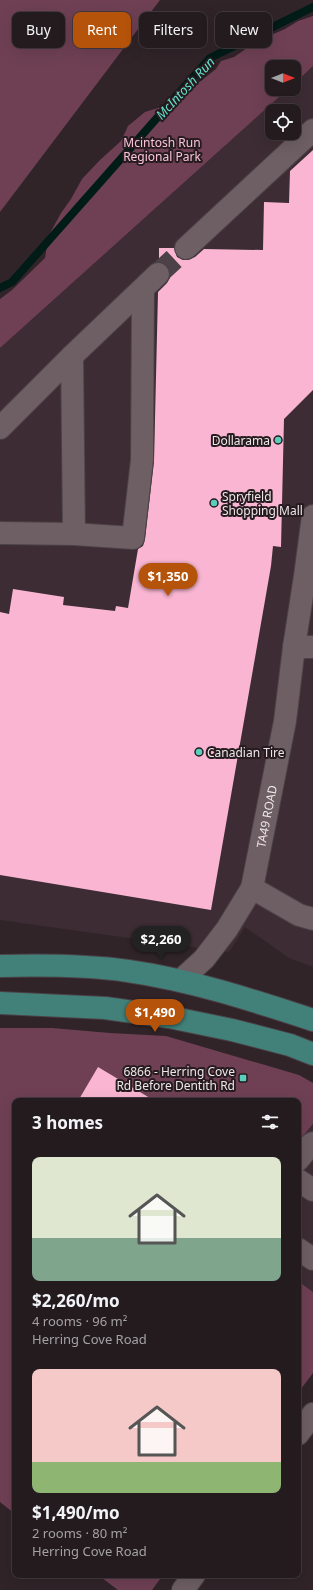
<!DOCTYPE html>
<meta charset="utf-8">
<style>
body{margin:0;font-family:"Noto Sans",sans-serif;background:#30282c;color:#f1f3f6;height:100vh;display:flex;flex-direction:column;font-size:15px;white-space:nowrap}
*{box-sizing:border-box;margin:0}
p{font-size:13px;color:#a3a1a4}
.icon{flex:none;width:22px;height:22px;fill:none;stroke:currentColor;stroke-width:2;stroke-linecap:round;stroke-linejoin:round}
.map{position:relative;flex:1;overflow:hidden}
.sheet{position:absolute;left:12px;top:1098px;width:289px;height:480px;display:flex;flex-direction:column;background:#241b1f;border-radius:8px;box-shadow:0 4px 16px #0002,0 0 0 1px #41393d}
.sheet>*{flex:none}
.banner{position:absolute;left:12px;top:12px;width:289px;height:36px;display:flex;gap:8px}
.needle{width:26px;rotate:90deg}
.fabs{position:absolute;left:265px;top:60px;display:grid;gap:8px}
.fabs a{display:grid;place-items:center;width:36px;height:36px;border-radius:8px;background:#241b1f;box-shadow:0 4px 16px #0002,0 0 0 1px #41393d;font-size:20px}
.price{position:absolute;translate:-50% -34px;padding:0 9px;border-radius:14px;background:#b45309;color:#fff;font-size:13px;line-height:26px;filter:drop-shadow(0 1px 2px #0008)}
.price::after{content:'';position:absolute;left:50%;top:24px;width:12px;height:9px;margin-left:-6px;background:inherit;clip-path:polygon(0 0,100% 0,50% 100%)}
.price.on{background:#222;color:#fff}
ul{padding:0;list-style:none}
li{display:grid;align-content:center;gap:8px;height:212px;padding:0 20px}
li span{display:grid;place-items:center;height:124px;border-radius:8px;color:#555}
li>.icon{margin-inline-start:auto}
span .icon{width:72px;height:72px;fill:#fffc;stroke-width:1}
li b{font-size:17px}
h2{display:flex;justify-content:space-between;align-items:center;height:48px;padding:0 20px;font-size:17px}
.chip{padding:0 14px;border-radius:8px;background:#241b1f;box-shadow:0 4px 16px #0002,0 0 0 1px #41393d;font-size:14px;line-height:36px}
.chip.on{background:#b45309;color:#fff}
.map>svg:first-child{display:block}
.built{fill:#3d2c33;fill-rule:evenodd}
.green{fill:#6f4054}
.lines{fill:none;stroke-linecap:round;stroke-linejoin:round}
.stream{stroke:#011b17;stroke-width:8}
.building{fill:#f9b5d1}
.minor-tunnel{stroke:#4c4146;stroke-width:22;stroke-dasharray:22 11;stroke-linecap:butt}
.minor-casing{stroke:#4b4146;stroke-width:24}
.major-casing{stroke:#4b4146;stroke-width:24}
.minor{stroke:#6d5f64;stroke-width:22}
.major{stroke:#41817a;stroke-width:22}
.poi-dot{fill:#5bcebb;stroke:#261b1f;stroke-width:1.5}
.labels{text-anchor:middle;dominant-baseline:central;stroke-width:4;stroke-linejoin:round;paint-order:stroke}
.park-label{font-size:12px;fill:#fcc4da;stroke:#261b1f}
.poi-label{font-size:12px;fill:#eee6e9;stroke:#261b1f;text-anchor:end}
.street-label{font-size:12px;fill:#eee6e9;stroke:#261b1f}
.water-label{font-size:13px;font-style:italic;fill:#63e1cd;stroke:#261b1f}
</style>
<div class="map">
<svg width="313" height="1590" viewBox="0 0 313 1590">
<rect width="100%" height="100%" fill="#302429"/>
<!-- built -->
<g class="built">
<path d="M313 66V967L289 958 245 927 229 952 0 920V348L288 89H294V84ZM272 111H294V133H272Z"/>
<polygon points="313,1124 313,1292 298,1281 298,1142"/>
</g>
<!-- green -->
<g class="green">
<polygon points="0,0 160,0 0,212"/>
<polygon points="313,16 313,66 294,84 294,67 272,67 272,89 288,89 0,348 0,299 12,290 45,258 49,235 61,213 71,199 82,179 100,160 121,141 128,126 145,112 168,105 178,99 216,69 221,61 234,57 257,41 285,29 298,21"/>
<polygon points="0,1028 52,1028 110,1033 166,1036 299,1075 313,1083 313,1124 298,1142 298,1101 15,1101 15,1514 0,1502"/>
<polygon points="298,1281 313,1292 313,1373 298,1393"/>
<polygon points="98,1575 163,1575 152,1590 118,1590"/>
</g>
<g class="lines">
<!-- stream -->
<polyline class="stream" points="0,288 12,282 210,58 313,7"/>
</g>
<!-- building -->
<g class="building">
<polygon points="313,150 313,390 284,419 281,547 273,546 271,566 211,910 0,875 0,612 9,614 13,589 64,597 63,605 115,611 116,606 128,608 138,549 143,546 145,539 154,461 158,292 167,283 170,278 170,271 167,265 159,262 159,248 174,248 177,257 183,260 188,260 195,257 204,249 263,250 264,202 289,203 290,171"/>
<polygon points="98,1067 155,1101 78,1101"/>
</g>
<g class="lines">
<!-- minor-tunnel -->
<polyline class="minor-tunnel" points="158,274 186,248"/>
<defs>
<g id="minor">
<polyline points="186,248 313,130"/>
<polyline points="0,428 72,356 158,274"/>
<polyline points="0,533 74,534 72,356"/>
<polyline points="74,534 133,538 142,460 143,289"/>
<polyline points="294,647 313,647"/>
<polyline points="252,888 299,915 313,919"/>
<path id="s1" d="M181 980 204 959 227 929 252 888 285 721 294 647 305 576 313 516"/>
<polyline points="298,1160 311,1144 313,1143"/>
<polyline points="298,1180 313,1190"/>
<polyline points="298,1249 313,1259"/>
<polyline points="298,1434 313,1414"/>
<polyline points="183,1590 194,1575"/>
</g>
<g id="major">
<path d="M0 966C42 965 86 965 128 971 191 980 252 1000 313 1020"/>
<polyline points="0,1003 105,1008 169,1017 232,1030 290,1045 313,1054"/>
</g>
</defs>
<!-- minor casing -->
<use href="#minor" class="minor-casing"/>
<!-- major casing -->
<use href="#major" class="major-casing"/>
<!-- minor -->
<use href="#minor" class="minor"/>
<!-- major -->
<use href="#major" class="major"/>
</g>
<!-- markers -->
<g class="poi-dot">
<circle cx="278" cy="440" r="4"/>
<circle cx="214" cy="503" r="4"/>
<circle cx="199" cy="752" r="4"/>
<rect x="239" y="1074" width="8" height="8" rx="2"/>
</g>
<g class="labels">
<!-- park labels -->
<g class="park-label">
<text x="162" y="142">Mcintosh Run<tspan x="162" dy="14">Regional Park</tspan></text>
</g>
<!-- poi labels -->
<g class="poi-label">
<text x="270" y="440">Dollarama</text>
<text x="222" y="496" text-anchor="start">Spryfield<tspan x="222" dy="14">Shopping Mall</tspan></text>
<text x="207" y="752" text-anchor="start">Canadian Tire</text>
<text x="235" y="1071">6866 - Herring Cove<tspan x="235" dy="14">Rd Before Dentith Rd</tspan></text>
</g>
<!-- street labels -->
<g class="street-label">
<text stroke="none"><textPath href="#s1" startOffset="190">TA49 ROAD</textPath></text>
</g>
<!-- water labels -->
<g class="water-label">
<text transform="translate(185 88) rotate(-47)">McIntosh Run</text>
</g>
</g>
</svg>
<div class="fabs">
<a><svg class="needle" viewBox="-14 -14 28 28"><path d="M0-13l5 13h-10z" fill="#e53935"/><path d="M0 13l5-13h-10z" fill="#a3a1a4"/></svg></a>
<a><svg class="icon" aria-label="locate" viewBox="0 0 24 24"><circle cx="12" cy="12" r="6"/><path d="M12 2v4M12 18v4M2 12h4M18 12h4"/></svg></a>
</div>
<b class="price" style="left:168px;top:597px">$1,350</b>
<b class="price on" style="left:161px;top:960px">$2,260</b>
<b class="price" style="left:155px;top:1033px">$1,490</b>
<div class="banner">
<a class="chip">Buy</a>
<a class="chip on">Rent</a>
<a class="chip">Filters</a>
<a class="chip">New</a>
</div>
<section class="sheet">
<h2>3 homes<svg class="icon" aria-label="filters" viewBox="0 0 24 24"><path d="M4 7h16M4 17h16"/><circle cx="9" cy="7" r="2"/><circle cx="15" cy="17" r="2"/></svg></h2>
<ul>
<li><span style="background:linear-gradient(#dfe7d0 65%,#7fa58c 0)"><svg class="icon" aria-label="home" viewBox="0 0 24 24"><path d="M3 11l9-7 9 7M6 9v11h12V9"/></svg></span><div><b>$2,260/mo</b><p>4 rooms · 96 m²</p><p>Herring Cove Road</p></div></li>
<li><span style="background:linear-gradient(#f6c9c9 75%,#8fb573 0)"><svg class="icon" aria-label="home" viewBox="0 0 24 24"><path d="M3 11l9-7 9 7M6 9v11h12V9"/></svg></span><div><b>$1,490/mo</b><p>2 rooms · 80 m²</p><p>Herring Cove Road</p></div></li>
</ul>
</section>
</div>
